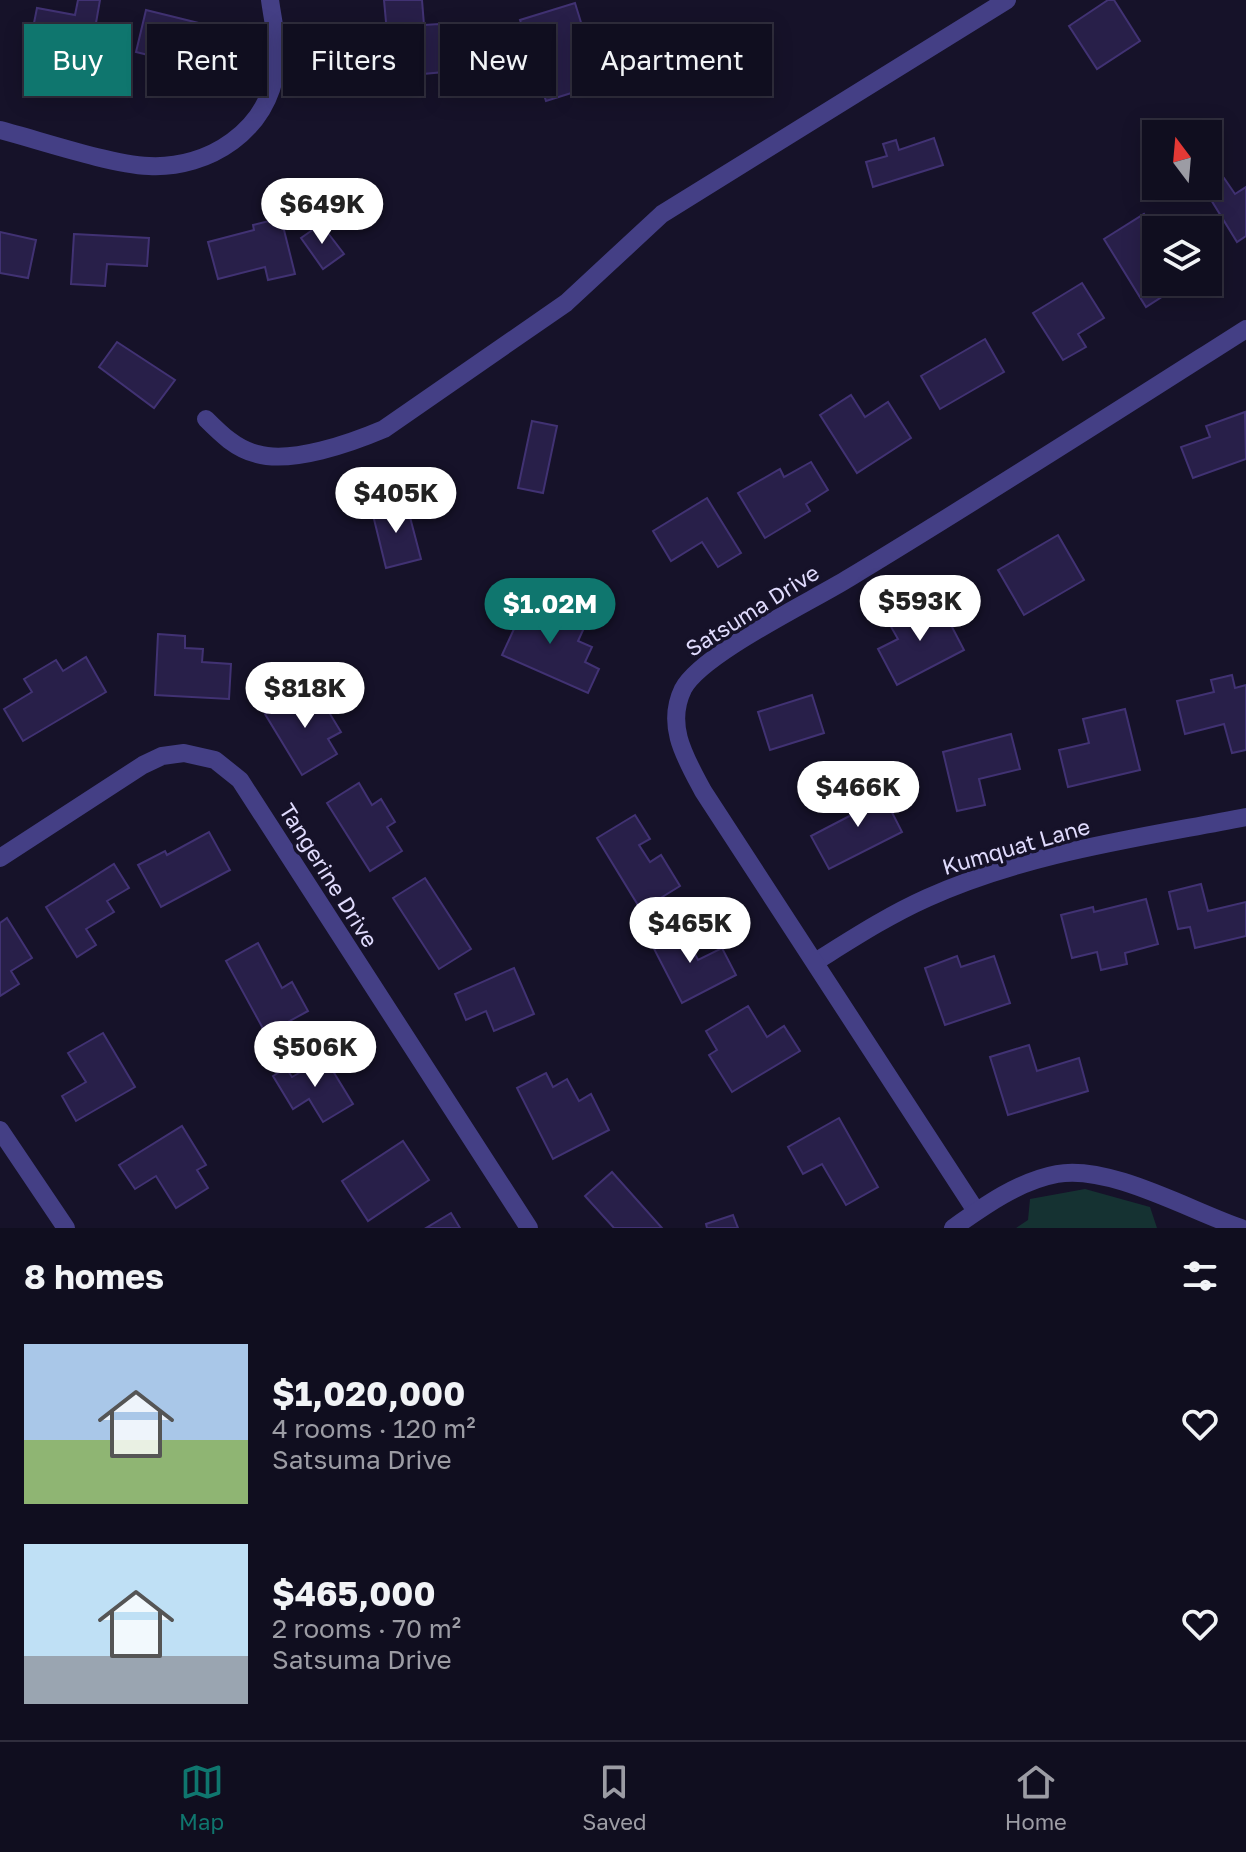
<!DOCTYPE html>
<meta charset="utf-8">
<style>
body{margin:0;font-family:"Golos Text",sans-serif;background:#1e1c2c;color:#f1f3f6;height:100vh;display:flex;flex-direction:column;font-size:30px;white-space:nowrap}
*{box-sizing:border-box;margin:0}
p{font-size:26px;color:#9c9ca4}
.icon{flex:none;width:44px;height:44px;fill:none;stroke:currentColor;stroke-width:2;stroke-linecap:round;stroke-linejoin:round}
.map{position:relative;height:1228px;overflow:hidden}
.side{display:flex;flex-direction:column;background:#100e1f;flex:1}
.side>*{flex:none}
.top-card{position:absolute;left:24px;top:24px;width:800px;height:72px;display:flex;gap:16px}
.needle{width:52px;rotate:344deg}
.controls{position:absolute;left:1142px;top:120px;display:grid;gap:16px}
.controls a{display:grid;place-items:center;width:80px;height:80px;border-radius:0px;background:#100e1f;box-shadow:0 4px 20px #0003,0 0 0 2px #302e3d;font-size:40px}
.price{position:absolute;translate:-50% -68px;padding:0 18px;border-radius:28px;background:#fff;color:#222;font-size:26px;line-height:52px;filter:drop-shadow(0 2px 4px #0008)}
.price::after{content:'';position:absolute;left:50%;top:48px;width:24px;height:18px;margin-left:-12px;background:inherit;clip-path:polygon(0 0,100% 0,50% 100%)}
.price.selected{background:#0f766e;color:#fff}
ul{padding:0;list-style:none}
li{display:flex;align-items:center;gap:24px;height:200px;padding:0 24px}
li span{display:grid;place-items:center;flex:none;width:224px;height:160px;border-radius:0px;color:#555}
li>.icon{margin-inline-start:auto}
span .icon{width:96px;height:96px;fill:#fffc;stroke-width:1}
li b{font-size:34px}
h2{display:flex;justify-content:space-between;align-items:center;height:96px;padding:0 24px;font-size:34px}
.tag{padding:0 28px;border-radius:0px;background:#100e1f;box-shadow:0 4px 20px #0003,0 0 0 2px #302e3d;font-size:28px;line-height:72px}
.tag.selected{background:#0f766e;color:#fff}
.menu{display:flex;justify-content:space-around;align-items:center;height:112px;border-top:2px solid #302e3d;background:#100e1f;font-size:22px;color:#9c9ca4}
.menu a{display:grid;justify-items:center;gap:4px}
.menu .selected{color:#0f766e}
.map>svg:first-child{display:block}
.green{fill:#153232}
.building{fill:#281f49;stroke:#413273;stroke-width:2}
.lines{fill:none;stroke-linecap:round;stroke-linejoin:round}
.street{stroke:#443f85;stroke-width:18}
.labels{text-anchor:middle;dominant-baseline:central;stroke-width:7;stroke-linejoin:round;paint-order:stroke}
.street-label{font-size:22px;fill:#e0dbfd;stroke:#161229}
</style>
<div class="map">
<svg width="1246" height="1228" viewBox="0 0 1246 1228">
<rect width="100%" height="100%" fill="#161229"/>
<!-- green -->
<polygon class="green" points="1085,1189 1150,1207 1157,1228 1016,1228 1028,1220 1030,1199"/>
<!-- building -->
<g class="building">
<polygon points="78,0 100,0 85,86 57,80 62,53 29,48 37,8 75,15"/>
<polygon points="384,0 422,0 424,25 439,24 444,72 391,77"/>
<polygon points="1108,0 1114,0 1140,41 1097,69 1069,26"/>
<polygon points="575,3 600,84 546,101 520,20"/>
<polygon points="146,10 215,27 205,69 136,52"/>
<polygon points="934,138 943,165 873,187 866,162 887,156 883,144 896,140 899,150"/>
<polygon points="1224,178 1235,194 1246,187 1246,236 1237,242 1205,190"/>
<polygon points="1144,214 1156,234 1156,282 1185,282 1146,307 1104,239"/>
<polygon points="281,218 295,274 268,280 265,267 218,279 208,242 254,230 253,225"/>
<polygon points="321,224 344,254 323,269 301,238"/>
<polygon points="0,232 36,240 28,278 0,273"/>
<polygon points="74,234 149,238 147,266 107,264 105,286 71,284"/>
<polygon points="1082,283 1104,318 1078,334 1086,347 1063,360 1033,313"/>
<polygon points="985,339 1004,372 940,409 921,376"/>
<polygon points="117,342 175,380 154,408 99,367"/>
<polygon points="851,395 865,417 888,402 911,438 857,473 820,415"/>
<polygon points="1245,412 1246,459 1193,478 1181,447 1210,437 1206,426"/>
<polygon points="532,421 557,426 543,493 518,488"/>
<polygon points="811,462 828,490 806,504 810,511 765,538 738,493 780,469 784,477"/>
<polygon points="707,498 741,553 718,567 702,542 671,561 653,531"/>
<polygon points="406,502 421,559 386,568 372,511"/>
<polygon points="1058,535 1084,580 1024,615 998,570"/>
<polygon points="518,598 584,628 578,641 592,647 585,662 599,669 588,693 502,655 514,629 506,626"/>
<polygon points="938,600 964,650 897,685 878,649 898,639 890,625"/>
<polygon points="158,634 185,636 185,648 203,649 202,662 231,664 229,699 155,695"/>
<polygon points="86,657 106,692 23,741 4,709 32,692 24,679 56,660 63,671"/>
<polygon points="1232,675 1235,688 1246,685 1246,750 1232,753 1224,724 1185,734 1177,701 1214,692 1211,680"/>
<polygon points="313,686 341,732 328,739 337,754 302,775 265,714"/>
<polygon points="812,695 824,733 770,750 758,712"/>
<polygon points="1125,709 1140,770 1068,787 1059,750 1089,743 1083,719"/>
<polygon points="1011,734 1020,769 979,779 985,805 957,811 943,752"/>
<polygon points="876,781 902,832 829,869 811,836 863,809 854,793"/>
<polygon points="359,783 372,805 381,799 395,822 387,827 402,851 370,871 327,803"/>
<polygon points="635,815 650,839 639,845 650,862 661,855 680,886 641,910 597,838"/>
<polygon points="209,832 230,870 161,907 138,865 165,851 167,855"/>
<polygon points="114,864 129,888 107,901 114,912 86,929 96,945 77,957 46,907"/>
<polygon points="425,878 471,949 439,969 393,898"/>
<polygon points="1201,884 1208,911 1246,902 1246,936 1195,948 1190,927 1178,929 1169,892"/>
<polygon points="1146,899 1158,944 1125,953 1127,964 1101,970 1097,952 1072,958 1061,915 1093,907 1094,912"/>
<polygon points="7,918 32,958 11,971 19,984 0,996 0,923"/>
<polygon points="681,926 698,960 722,948 736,975 682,1003 650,941"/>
<polygon points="258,943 282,988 292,982 308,1011 266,1034 226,961"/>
<polygon points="957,956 961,967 994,956 1010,1003 945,1025 925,968"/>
<polygon points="514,968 534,1014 494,1031 486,1011 466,1020 455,994"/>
<polygon points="748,1006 767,1037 784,1026 800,1051 732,1092 709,1055 717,1050 706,1031"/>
<polygon points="103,1033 135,1087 76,1121 62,1096 86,1082 68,1053"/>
<polygon points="1029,1045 1037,1071 1079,1058 1088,1091 1008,1115 990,1057"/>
<polygon points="325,1058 353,1104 323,1122 309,1099 293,1109 273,1076 286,1068 292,1077"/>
<polygon points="546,1073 553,1087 567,1079 579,1101 591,1094 609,1130 553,1159 517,1088"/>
<polygon points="839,1118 878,1187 846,1205 822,1164 803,1174 788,1147"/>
<polygon points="182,1126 206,1165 197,1170 208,1188 176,1208 156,1176 135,1189 119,1165"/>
<polygon points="403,1141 429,1180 368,1221 342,1181"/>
<polygon points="612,1172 662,1228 614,1228 585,1196"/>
<polygon points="451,1213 460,1228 426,1228"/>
<polygon points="733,1215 738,1228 707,1228 706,1224"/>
</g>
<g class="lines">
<!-- street -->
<g class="street">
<path d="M0 130C42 141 109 164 149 166 209 169 269 130 276 67 279 45 273 22 270 0"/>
<path d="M206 419C221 434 236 449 257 454 292 464 351 443 384 429L566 303 662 214 1007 0"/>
<polyline points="0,858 143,765 162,756 184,753 215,760 240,780 529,1228"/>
<path d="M815 962C852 939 887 916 927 898 1026 853 1139 838 1246 817"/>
<polyline points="0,1130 66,1228"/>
<path d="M976 1211 703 791C686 759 665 726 683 689 701 654 812 601 849 578 983 497 1114 413 1246 329"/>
<path d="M953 1228C984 1206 1019 1181 1057 1174 1109 1164 1191 1211 1241 1228"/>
</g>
</g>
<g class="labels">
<!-- street labels -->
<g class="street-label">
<text transform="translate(752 610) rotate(-32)">Satsuma Drive</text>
<text transform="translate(1016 846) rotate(-16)">Kumquat Lane</text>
<text transform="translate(329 875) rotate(58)">Tangerine Drive</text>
</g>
</g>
</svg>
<div class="controls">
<a><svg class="needle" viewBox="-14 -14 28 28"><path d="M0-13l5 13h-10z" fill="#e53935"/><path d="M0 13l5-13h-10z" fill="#9c9ca4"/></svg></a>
<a><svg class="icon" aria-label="layers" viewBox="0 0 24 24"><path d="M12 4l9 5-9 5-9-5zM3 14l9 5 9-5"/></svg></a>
</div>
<b class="price" style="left:322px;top:246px">$649K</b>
<b class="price" style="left:396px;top:535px">$405K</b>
<b class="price" style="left:920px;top:643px">$593K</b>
<b class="price selected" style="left:550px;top:646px">$1.02M</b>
<b class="price" style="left:305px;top:730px">$818K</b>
<b class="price" style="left:858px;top:829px">$466K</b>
<b class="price" style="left:690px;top:965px">$465K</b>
<b class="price" style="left:315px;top:1089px">$506K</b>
<div class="top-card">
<a class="tag selected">Buy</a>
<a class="tag">Rent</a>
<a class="tag">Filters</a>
<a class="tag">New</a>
<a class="tag">Apartment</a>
</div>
</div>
<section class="side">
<h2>8 homes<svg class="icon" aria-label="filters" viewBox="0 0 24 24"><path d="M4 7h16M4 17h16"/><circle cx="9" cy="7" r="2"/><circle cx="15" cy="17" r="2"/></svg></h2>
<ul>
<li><span style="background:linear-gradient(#a9c7e8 60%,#8fb573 0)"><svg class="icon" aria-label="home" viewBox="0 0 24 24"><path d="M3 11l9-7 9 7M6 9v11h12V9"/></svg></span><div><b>$1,020,000</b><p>4 rooms · 120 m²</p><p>Satsuma Drive</p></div><svg class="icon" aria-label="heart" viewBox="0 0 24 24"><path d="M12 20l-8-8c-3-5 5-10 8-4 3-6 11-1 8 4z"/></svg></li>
<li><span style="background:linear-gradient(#bfe0f5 70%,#9aa5b1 0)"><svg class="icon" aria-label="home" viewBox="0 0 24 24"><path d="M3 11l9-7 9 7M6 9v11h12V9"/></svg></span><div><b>$465,000</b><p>2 rooms · 70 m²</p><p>Satsuma Drive</p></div><svg class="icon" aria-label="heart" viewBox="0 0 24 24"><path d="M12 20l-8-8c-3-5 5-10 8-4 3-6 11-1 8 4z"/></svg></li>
</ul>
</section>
<nav class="menu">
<a class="selected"><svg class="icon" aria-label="map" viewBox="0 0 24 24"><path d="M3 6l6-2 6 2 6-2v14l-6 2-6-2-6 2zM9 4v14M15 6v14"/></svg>Map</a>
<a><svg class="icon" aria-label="saved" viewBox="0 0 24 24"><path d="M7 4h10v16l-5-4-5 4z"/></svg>Saved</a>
<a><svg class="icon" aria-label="home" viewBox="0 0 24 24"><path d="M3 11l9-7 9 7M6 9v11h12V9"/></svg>Home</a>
</nav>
